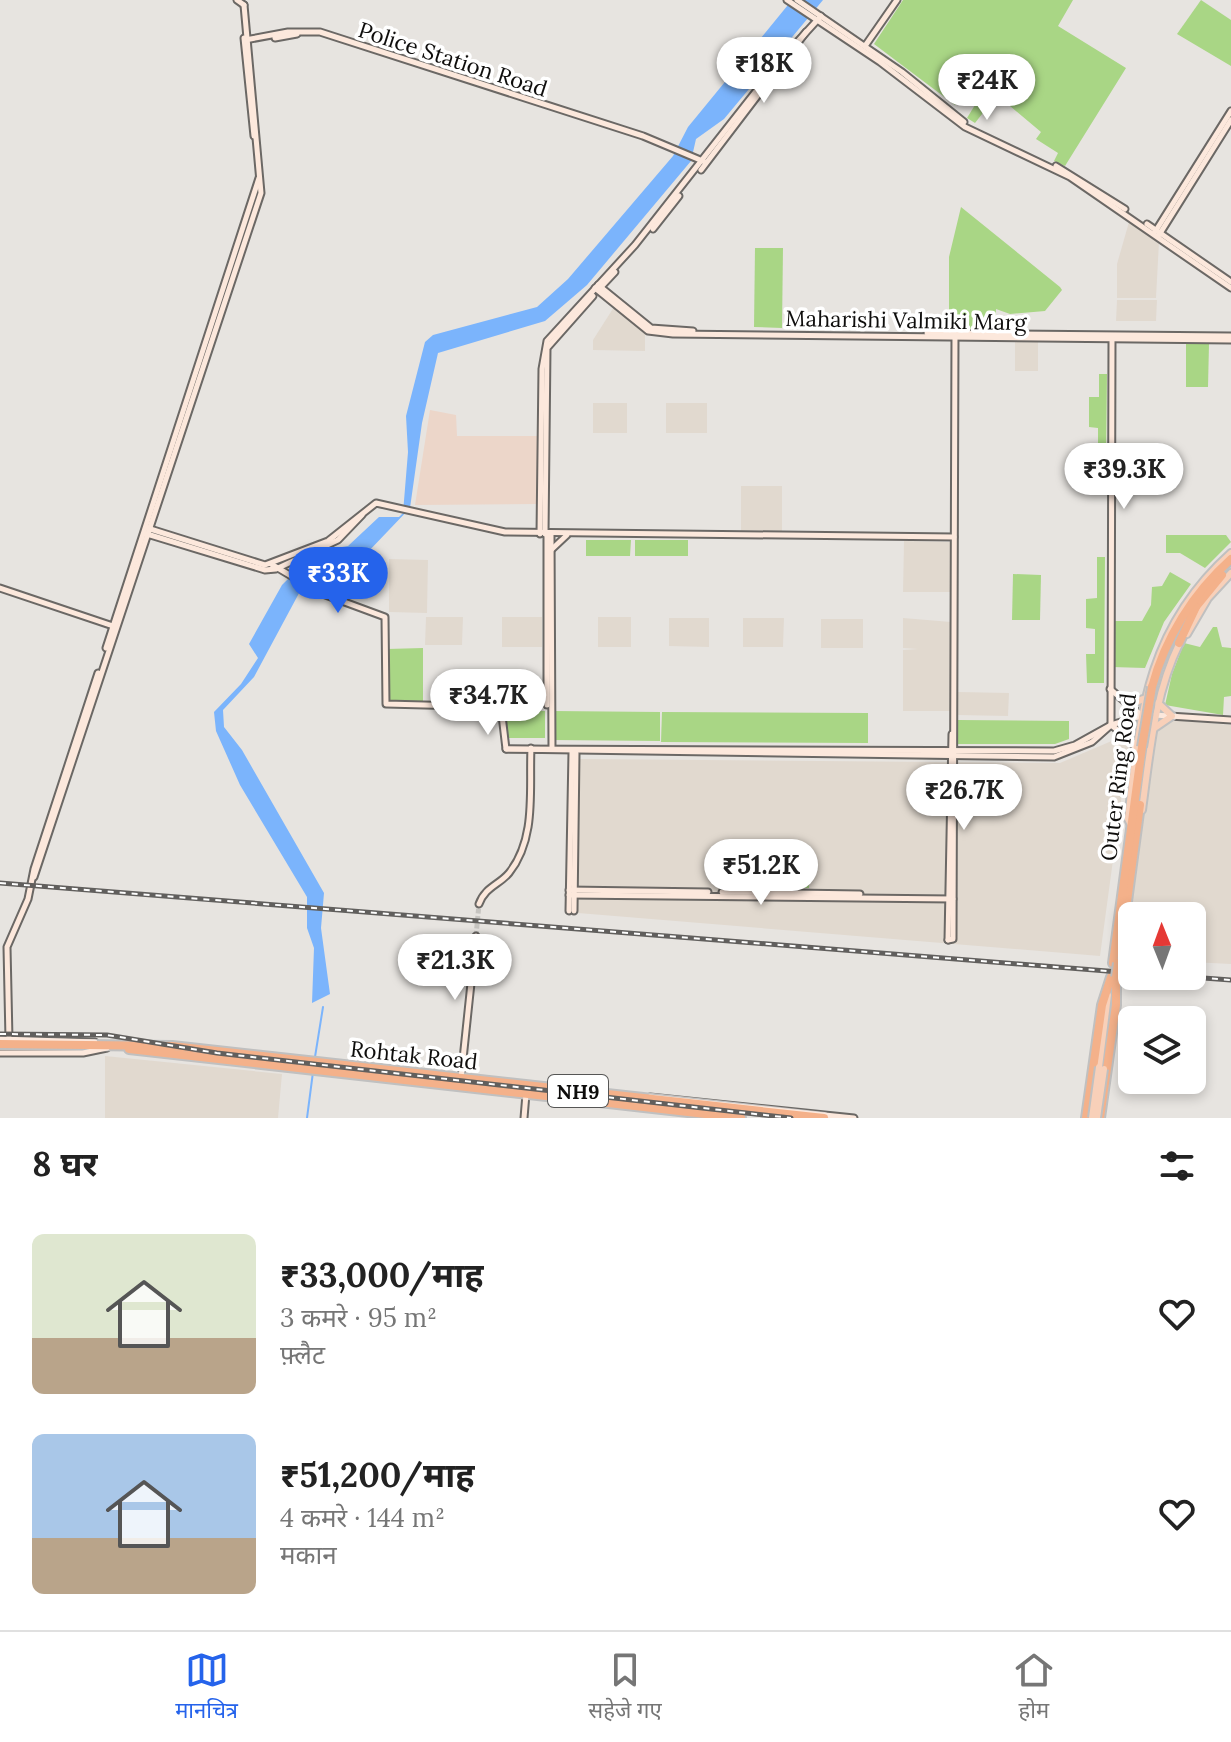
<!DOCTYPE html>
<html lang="hi">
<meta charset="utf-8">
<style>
body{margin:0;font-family:Lora,"Noto Sans Devanagari",serif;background:#f6f6f6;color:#222;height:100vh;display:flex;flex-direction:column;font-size:30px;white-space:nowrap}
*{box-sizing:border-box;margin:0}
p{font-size:26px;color:#767676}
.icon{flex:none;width:44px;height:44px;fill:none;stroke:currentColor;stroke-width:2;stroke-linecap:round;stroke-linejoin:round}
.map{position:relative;height:1118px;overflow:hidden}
.panel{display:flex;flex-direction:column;background:#fff;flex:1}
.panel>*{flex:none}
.needle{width:52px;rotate:359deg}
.fabs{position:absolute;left:1118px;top:902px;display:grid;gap:16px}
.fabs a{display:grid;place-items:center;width:88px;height:88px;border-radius:12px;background:#fff;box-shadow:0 4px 12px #0003;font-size:40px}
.price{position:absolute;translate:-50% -68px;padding:0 18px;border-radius:28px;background:#fff;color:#222;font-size:26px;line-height:52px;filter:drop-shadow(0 2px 4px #0008)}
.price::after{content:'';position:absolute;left:50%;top:48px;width:24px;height:18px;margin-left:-12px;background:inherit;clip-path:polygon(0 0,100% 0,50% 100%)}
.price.selected{background:#2563eb;color:#fff}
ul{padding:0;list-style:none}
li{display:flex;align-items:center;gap:24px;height:200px;padding:0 32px}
li span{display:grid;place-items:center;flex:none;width:224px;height:160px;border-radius:12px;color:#555}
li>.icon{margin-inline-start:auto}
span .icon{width:96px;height:96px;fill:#fffc;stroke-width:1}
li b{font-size:34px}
h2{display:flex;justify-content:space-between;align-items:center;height:96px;padding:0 32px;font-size:34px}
.menu{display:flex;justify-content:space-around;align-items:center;height:112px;border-top:2px solid #e0e0e0;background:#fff;font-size:22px;color:#767676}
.menu a{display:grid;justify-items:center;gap:4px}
.menu .selected{color:#2563eb}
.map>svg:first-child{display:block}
.built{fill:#e1d9cf}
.medical{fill:#ecd6c9}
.green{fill:#a9d685}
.water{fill:#7bb4fc}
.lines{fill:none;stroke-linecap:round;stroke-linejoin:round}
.stream{stroke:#7bb4fc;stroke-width:2}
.secondary-tunnel{stroke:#c6c4c0;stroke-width:5;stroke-dasharray:5 2.5;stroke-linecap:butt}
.secondary-casing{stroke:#6b6865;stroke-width:9}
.primary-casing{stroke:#c0c0c0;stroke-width:10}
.highway-casing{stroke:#c0c0c0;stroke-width:12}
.secondary{stroke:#fce8dc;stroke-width:5}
.primary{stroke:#f8d0b9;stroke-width:6}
.highway{stroke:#f4b18a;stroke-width:8}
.rail-casing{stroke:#615f5d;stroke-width:5}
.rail{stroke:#fff;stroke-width:2;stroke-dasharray:6;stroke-linecap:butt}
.primary-bridge-casing{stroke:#c0c0c0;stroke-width:10;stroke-linecap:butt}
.highway-bridge-casing{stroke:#c0c0c0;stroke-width:12;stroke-linecap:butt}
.primary-bridge{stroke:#f8d0b9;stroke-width:6}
.highway-bridge{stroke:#f4b18a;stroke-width:8}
.labels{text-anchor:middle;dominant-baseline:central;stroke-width:7;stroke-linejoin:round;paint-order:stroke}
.shield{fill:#fff;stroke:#565655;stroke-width:2}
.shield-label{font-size:20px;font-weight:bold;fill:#0e0d0c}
.street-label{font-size:22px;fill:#0e0d0c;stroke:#fff}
</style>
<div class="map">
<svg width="1231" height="1118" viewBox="0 0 1231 1118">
<rect width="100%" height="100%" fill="#e7e4e0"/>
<!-- built -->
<g class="built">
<polygon points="1129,222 1159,242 1156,298 1117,298 1117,264"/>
<polygon points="1117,300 1157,300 1156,321 1116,321"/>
<polygon points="614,307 645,334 645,351 593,350 593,340"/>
<rect x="1015" y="340" width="23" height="31"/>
<rect x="593" y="403" width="34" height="30"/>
<rect x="666" y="403" width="41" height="30"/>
<rect x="741" y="486" width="41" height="46"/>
<polygon points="904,541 951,542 950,592 903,592"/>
<polygon points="389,559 428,560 427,613 389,612"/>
<polygon points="426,617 463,617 462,645 425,645"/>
<rect x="502" y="617" width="40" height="30"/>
<rect x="598" y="617" width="33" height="30"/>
<polygon points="669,618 709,618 709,647 669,646"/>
<polygon points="743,618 784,618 783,647 743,647"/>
<polygon points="903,618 951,622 950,711 903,711 903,650 918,649 903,648"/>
<rect x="821" y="619" width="42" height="29"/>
<polygon points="958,692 1009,693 1008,716 958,715"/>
<polygon points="1173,720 1231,725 1231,964 1192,962 1192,916 1132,916 1132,958 1123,957 1156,735 1164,724"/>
<polygon points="1121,737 1129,742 1100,956 578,913 580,759 1060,763"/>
<polygon points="105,1056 282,1074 278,1118 105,1118"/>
</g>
<!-- medical -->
<polygon class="medical" points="430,410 456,415 457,436 539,436 537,504 415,505"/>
<!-- green -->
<g class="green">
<polygon points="903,0 1073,0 1058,26 1126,68 1065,166 1054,161 1058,153 1036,139 1041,132 997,95 975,123 967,118 975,105 963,96 955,105 874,44"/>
<polygon points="1201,0 1231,20 1231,66 1177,34"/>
<polygon points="961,207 1060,287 1062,290 1045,311 1010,314 996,309 995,329 949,329 949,257"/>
<polygon points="755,248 783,248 782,328 754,327"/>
<polygon points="1186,343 1209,344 1208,387 1186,387"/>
<polygon points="1099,374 1107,374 1106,460 1098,460 1098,428 1089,427 1089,397 1099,397"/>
<polygon points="1166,535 1226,535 1231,542 1205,568 1180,553 1166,553"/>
<polygon points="586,540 631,540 630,556 586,556"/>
<rect x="635" y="540" width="53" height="16"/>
<polygon points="1097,557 1105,557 1104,683 1087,683 1086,654 1095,654 1095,629 1086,628 1086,599 1097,598"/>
<polygon points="1170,572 1191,584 1164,622 1145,668 1112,667 1112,621 1142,621 1151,605 1152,587 1162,586"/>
<polygon points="1013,574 1041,575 1040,620 1012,620"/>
<polygon points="1213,627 1217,627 1222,647 1231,648 1231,696 1224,697 1223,715 1165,705 1172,674 1184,643 1200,647"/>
<polygon points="423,648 423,703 387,703 387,649"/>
<polygon points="507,710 545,711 545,738 505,738"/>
<polygon points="553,711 660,712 660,741 553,740"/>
<polygon points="662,712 868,713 868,743 661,742"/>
<polygon points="958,720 1069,721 1069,739 1055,744 958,744"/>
<polygon points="756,851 809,851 809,888 756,887"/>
</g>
<!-- water -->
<polygon class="water" points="792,0 823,0 724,119 696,139 691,161 587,285 545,321 438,353 422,423 410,508 366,554 305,582 254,677 223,710 224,727 242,750 324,893 321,928 330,994 312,1003 314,948 307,928 307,897 240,785 216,731 214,712 241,684 258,658 249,644 282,585 302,565 319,555 323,558 335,553 336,548 348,546 379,517 399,517 403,513 408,452 406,416 425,342 433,335 537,307 568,279 673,156 688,127"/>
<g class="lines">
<!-- stream -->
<g class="stream">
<polyline points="315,1057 323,1007"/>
<polyline points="307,1118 313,1072"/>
</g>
<!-- secondary-tunnel -->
<polyline class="secondary-tunnel" points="476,936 479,904"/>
<defs>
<g id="secondary">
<polyline points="237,0 244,5"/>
<polyline points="787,0 880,62 965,127 1070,177 1231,288"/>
<polyline points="797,0 902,72 964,122"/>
<polyline points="244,38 254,136"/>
<polyline points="275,38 297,34"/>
<polyline points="245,40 288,32 320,32 643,136 705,162"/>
<polyline points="865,46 897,0"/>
<polyline points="1056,166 1125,209"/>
<polyline points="701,170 806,32"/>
<polyline points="1147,224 1231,282"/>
<polyline points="653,229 679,196"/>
<polyline points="1155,232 1231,111"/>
<polyline points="1159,235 1231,120"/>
<polyline points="598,285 651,328 693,331"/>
<polyline points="595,288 648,331 673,334 1231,340"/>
<polyline points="600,288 615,272"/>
<polyline points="927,333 1231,336"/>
<polyline points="147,528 265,565 328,541 376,503 505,532 954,537"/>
<polyline points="147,534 265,570 276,569 338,540 362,515"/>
<polyline points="540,534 542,369 547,341 635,245 779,62 821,16"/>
<polyline points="545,534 547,348 593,296"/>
<polyline points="551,534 552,749"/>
<polyline points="551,550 567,535"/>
<polyline points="271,564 320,593 385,617 386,704 501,707 506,749"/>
<polyline points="0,588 113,626"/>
<polyline points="106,648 259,178"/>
<polyline points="1110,689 1141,715"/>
<polyline points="547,705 547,534"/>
<polyline points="1154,715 1231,720"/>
<polyline points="1111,725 1112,339"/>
<polyline points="1111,725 1133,742 1135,750"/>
<polyline points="506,749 1054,751 1075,745 1111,725 1144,715"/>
<polyline points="507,749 1054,757 1092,742 1110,726"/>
<polyline points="34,877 261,193 244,5"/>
<polyline points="569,890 708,892"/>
<polyline points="722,892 860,894"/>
<polyline points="569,895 953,899"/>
<path d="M479 904C485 887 499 885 509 873 537 838 529 789 531 748"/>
<polyline points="569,911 572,752"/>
<polyline points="574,911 576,753"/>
<polyline points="948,940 953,939 955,334"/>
<polyline points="948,940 952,734"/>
<polyline points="0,1039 95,1042"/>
<polyline points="9,1039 7,947 28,899 34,869 98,673"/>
<polyline points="0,1053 83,1053 107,1048"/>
<polyline points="461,1078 476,936"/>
<polyline points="650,1097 854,1118"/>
<polyline points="524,1118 526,1094"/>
</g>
<g id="primary">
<polyline points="1187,634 1208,598 1231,573"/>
<polyline points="1128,706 1143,699"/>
<polyline points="1153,729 1172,716 1158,703"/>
<path d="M1142 810C1150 752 1154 695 1180 642"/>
<path d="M1131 825 1128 819C1140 714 1147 628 1231 553"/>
<polyline points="1099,1067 1108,995"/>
</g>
<g id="highway">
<polyline points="1195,608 1222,575"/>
<polyline points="1179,643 1196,607"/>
<path d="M1152 687C1165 638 1193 593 1231 559"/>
<polyline points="1121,946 1140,805"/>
<polyline points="1113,963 1142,747"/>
<polyline points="0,1044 172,1046 824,1118"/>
<polyline points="129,1049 741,1118"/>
<polyline points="1086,1118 1102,1005 1111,977"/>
<polyline points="1100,1118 1116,1005 1116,977"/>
</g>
</defs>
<!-- secondary casing -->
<use href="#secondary" class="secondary-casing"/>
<!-- primary casing -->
<use href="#primary" class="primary-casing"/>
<!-- highway casing -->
<use href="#highway" class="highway-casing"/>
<!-- secondary -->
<use href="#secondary" class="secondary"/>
<!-- primary -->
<use href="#primary" class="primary"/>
<!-- highway -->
<use href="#highway" class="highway"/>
<defs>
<g id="rail">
<polyline points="0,883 1132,973"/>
<polyline points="1176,976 1231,980"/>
<polyline points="0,1034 107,1035 217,1053 791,1118"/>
</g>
</defs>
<!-- rail casing -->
<use href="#rail" class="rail-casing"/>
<!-- rail -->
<use href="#rail" class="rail"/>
<defs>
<g id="primary-bridge">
<polyline points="1092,1118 1099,1067"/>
<polyline points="1097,1118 1104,1069"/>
</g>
<g id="highway-bridge">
<polyline points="1142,747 1152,687"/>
<polyline points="1116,977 1118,963"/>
</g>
</defs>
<!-- primary-bridge casing -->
<use href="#primary-bridge" class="primary-bridge-casing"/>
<!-- highway-bridge casing -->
<use href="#highway-bridge" class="highway-bridge-casing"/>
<!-- primary-bridge -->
<use href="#primary-bridge" class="primary-bridge"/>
<!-- highway-bridge -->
<use href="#highway-bridge" class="highway-bridge"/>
</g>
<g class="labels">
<!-- shield labels -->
<rect class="shield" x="548" y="1075" width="60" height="32" rx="6"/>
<g class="shield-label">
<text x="578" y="1091">NH9</text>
</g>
<!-- street labels -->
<g class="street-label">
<text transform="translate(453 59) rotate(18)">Police Station Road</text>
<text transform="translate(906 320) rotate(1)">Maharishi Valmiki Marg</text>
<text transform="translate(1118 777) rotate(-83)">Outer Ring Road</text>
<text transform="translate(414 1055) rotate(6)">Rohtak Road</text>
</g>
</g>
</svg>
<div class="fabs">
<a><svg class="needle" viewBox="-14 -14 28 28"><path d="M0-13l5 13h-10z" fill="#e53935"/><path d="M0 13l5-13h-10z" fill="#767676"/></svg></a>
<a><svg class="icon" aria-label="layers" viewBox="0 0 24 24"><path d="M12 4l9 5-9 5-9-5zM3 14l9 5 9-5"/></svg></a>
</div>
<b class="price" style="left:764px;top:105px">₹18K</b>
<b class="price" style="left:987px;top:122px">₹24K</b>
<b class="price" style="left:1124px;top:511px">₹39.3K</b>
<b class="price selected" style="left:338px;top:615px">₹33K</b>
<b class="price" style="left:488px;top:737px">₹34.7K</b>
<b class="price" style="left:964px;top:832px">₹26.7K</b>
<b class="price" style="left:761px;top:907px">₹51.2K</b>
<b class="price" style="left:455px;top:1002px">₹21.3K</b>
</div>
<section class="panel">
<h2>8 घर<svg class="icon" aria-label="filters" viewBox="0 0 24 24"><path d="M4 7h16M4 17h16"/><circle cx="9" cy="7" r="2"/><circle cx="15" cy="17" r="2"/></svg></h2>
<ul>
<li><span style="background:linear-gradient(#dfe7d0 65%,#b9a48a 0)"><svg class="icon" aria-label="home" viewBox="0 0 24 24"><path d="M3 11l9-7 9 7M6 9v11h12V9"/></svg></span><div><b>₹33,000/माह</b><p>3 कमरे · 95 m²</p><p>फ़्लैट</p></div><svg class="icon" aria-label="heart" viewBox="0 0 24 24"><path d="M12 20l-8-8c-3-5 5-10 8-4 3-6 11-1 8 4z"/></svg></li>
<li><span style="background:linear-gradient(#a9c7e8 65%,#b9a48a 0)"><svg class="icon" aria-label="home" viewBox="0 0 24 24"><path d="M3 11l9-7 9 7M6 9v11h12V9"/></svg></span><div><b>₹51,200/माह</b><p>4 कमरे · 144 m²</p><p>मकान</p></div><svg class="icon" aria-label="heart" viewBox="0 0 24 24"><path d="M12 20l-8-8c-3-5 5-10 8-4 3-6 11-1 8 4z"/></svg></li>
</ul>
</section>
<nav class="menu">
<a class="selected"><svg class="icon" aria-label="map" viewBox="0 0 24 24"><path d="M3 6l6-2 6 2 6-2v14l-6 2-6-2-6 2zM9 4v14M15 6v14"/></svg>मानचित्र</a>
<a><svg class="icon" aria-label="saved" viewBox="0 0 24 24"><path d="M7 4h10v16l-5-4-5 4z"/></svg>सहेजे गए</a>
<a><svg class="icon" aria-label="home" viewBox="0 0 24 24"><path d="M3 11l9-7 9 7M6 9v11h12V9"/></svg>होम</a>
</nav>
